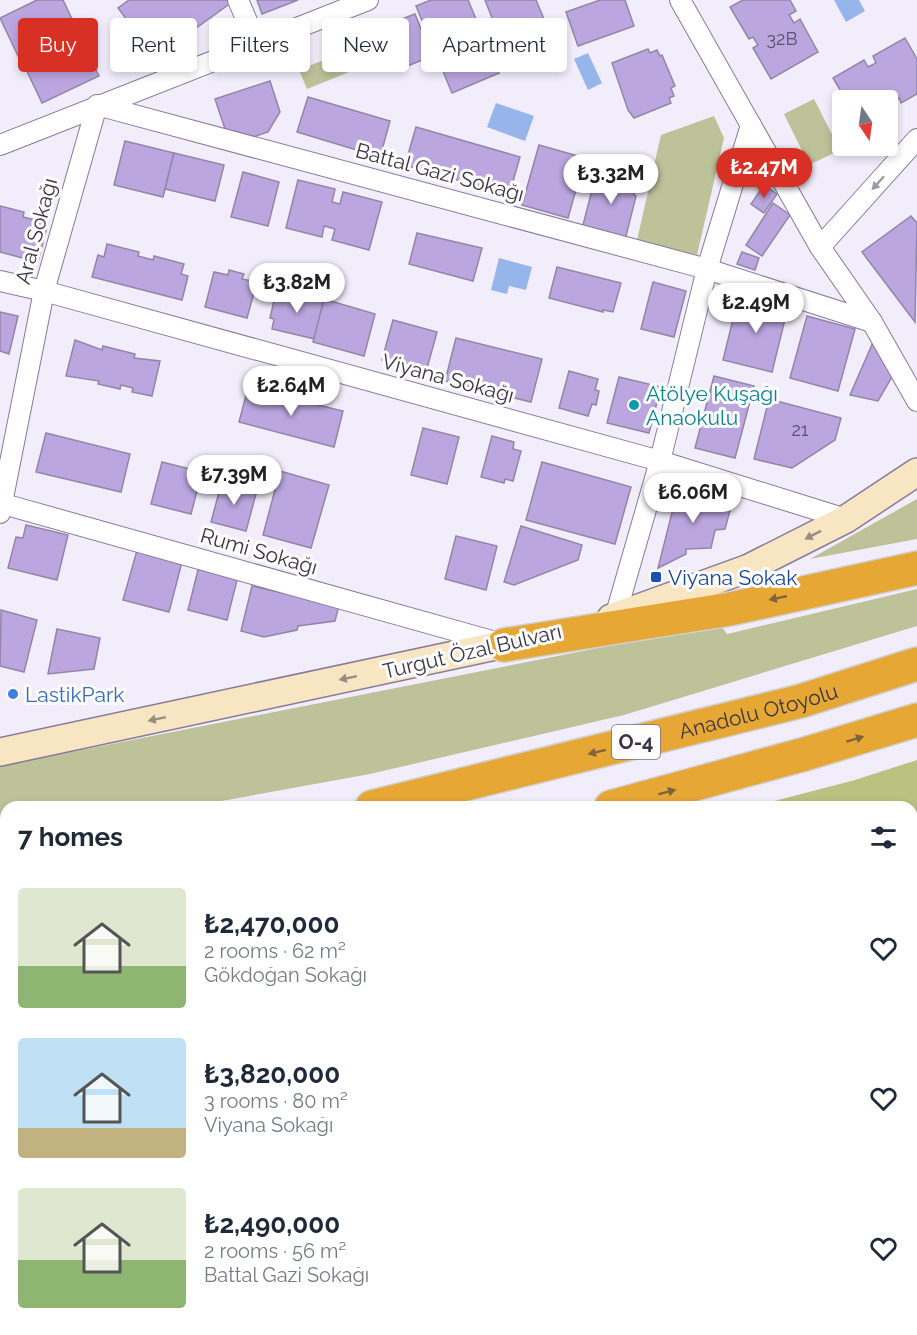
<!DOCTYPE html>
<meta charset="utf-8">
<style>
body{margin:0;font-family:Raleway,sans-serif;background:#f6f6f7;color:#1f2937;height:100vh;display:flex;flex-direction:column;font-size:22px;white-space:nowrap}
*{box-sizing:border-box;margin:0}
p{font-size:20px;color:#747a83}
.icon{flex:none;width:33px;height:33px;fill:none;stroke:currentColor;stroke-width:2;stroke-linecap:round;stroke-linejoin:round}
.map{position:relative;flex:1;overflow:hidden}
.sheet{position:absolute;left:0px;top:801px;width:918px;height:534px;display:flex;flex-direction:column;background:#fff;border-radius:18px 18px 0 0;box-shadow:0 3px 9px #0003}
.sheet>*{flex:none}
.hud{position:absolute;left:18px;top:18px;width:600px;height:54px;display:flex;gap:12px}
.needle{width:39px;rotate:167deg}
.buttons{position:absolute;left:832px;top:90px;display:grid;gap:12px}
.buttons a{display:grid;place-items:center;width:66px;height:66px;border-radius:6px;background:#fff;box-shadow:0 3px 9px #0003;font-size:30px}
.price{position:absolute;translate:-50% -51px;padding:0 14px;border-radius:21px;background:#fff;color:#222;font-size:20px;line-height:39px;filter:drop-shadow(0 2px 3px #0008)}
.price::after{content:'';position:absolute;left:50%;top:36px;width:18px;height:14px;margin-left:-9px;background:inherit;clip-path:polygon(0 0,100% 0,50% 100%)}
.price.current{background:#d93025;color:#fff}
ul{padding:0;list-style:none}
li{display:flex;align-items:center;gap:18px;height:150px;padding:0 18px}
li span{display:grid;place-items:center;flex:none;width:168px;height:120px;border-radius:6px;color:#555}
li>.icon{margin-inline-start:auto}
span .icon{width:72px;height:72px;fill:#fffc;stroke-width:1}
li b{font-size:26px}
h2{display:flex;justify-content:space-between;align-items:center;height:72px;padding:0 18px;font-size:26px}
.chip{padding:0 21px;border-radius:6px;background:#fff;box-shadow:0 3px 9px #0003;font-size:21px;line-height:54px}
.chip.current{background:#d93025;color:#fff}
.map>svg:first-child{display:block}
.green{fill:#bdc299}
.forest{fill:#bbc180}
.water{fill:#96b5eb}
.building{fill:#bca6e0;stroke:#9286a6;stroke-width:1.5}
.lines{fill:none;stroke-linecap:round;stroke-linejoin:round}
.street-casing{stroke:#867a9a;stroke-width:22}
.secondary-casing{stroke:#867a9a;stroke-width:30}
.highway-casing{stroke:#d0cfd2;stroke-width:36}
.street{stroke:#fff;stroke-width:20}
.secondary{stroke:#f8e5c2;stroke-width:27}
.highway{stroke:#e6a734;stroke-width:33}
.oneway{fill:#9c9aa1}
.oneway2{fill:#998d82}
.oneway3{fill:#7f633d}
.culture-dot{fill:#0f9aa8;stroke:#fdfdfd;stroke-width:2}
.transit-dot{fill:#1a4fb4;stroke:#fdfdfd;stroke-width:2}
.shop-dot{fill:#3f7fe0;stroke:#fdfdfd;stroke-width:2}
.labels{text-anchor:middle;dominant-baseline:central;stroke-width:6;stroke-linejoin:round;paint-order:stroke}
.number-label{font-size:18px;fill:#5a516a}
.shield{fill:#fdfdfd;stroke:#74717b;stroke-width:1.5}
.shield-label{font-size:20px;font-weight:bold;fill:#3a3543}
.street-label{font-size:21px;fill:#3a3543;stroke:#fdfdfd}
.culture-label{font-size:21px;fill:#0d838f;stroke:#fdfdfd;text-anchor:start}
.transit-label{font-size:21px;fill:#164399;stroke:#fdfdfd;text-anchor:start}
.shop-label{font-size:21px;fill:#366cbe;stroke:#fdfdfd;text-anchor:start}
</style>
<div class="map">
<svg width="917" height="1335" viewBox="0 0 917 1335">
<rect width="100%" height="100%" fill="#f2edfb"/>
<!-- green -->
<g class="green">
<polygon points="361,45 369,64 307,89 299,70"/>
<polygon points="814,99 840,150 809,165 784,114"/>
<polygon points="714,116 724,138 697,255 637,240 661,135"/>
<polygon points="917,499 917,539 810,559"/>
<polygon points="917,589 917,626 624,715 370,774 188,807 6,807 6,835 0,836 0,766 720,624 727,634"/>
</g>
<!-- forest -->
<g class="forest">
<polygon points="917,760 917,900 912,901 912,807 751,807 855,780"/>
<polygon points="6,962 6,1019 0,1019 0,963"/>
</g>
<!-- water -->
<g class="water">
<polygon points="834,0 859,0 865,11 846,22"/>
<polygon points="588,53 602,83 588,90 574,59"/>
<polygon points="496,103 534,116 525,141 487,127"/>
<polygon points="499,258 532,267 526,290 509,286 507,294 491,290"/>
</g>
<!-- building -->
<g class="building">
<polygon points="37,0 63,0 99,76 42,103 25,67 32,63 27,54 19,58 0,18"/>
<polygon points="129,0 231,0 232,2 155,58 118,8"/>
<polygon points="257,0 298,0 262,14"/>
<polygon points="431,0 468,0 499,73 452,93 416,6"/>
<polygon points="485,0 536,0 552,38 507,56"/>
<polygon points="600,0 625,0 634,26 578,46 566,12"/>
<polygon points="743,0 790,0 796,11 789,15 794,23 800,19 818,52 771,79 753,48 758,45 753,37 749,39 730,7"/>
<polygon points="415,14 432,56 395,71 378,28"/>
<polygon points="905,38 917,59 917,94 901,103 899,98 890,103 893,108 888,110 888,100 846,100 833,78 864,60 868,67 876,63 873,56"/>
<polygon points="648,49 650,53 657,50 660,56 662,55 675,86 671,88 674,96 669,98 671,103 634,118 628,110 612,63"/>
<polygon points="270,81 280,112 268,132 253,137 225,129 215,99"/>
<polygon points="308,97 390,121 380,157 297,132"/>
<polygon points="416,127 520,157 509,195 405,165"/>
<polygon points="125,141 174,153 163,197 114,185"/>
<polygon points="539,145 585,158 568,218 522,205"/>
<polygon points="174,153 224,165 215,201 165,189"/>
<polygon points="604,169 636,177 634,195 636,196 625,240 582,229 593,186 595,186 598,176 602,177"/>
<polygon points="243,172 279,182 268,226 231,217"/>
<polygon points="298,180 335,189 332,202 340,204 343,192 382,202 369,250 332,240 335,229 324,226 322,237 286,228"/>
<polygon points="764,185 777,194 764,213 751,204"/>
<polygon points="773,203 790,215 762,256 746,245"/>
<polygon points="0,206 24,212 23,217 48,223 38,262 0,252"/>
<polygon points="911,216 917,223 915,322 862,252"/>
<polygon points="417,233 482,248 473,281 409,264"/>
<polygon points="107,244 139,252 138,256 153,260 154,256 184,264 181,274 188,276 182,300 92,277 98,255 104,257"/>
<polygon points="742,252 759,258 755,270 737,264"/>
<polygon points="557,267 621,283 613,312 603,310 603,312 549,298"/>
<polygon points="229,270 244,274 242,279 257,282 247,318 205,307 214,272 228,275"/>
<polygon points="653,282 686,291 674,337 641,329"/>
<polygon points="290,291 324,299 315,339 272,329 274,319 270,318 276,292 289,295"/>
<polygon points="739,295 788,307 772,372 723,360"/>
<polygon points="324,299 375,314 364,356 313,342"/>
<polygon points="0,312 18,316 9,354 0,351"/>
<polygon points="807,316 855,329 838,391 790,378"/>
<polygon points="393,320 437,332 426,372 382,360"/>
<polygon points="456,338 542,359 531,402 445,381"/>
<polygon points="75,340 102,350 103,346 135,354 134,358 160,361 152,396 132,392 133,388 121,385 120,389 98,384 99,381 66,376"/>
<polygon points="874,340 892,377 878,401 850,395"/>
<polygon points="569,371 598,379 595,390 599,391 596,405 592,404 588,416 559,408"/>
<polygon points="714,376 754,386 735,458 695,448"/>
<polygon points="619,377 661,387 649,433 607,423"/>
<polygon points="248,388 343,411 334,447 239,422"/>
<polygon points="769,399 841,418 835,440 792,468 754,459"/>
<polygon points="423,428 459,437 447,484 411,475"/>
<polygon points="46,433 130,454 121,492 36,472"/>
<polygon points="492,436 514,442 513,449 521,451 513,481 505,479 504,483 481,477"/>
<polygon points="162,462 202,472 191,514 151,504"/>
<polygon points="542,462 631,487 615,544 526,520"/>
<polygon points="280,471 329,485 311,548 263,535"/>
<polygon points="222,481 257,490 246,531 211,522"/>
<polygon points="678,489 732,503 725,529 715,530 711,548 686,549 686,554 658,568"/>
<polygon points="26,525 68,535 57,580 8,568 16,537 23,538"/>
<polygon points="521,526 582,545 578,560 514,585 504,582"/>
<polygon points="456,536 497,546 486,590 445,579"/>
<polygon points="138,547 183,558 169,612 123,600"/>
<polygon points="199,566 238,576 227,620 188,610"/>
<polygon points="252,586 305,598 340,601 335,621 298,626 297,630 264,637 241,631"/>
<polygon points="1,610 37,620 24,672 0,666"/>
<polygon points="57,629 100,638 94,669 48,674"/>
<polygon points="917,986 917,1066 912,1066 912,987"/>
<polygon points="917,1109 917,1198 912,1201 912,1112"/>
<polygon points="917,1268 917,1313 912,1306 912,1271"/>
<polygon points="152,1329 237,1329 235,1335 172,1335"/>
<polygon points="446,1329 510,1329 508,1335 451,1335 445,1333"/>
<polygon points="534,1329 611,1329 610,1335 532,1335"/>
</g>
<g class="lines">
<defs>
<g id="street">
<polyline points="238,0 247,21"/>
<polyline points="680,0 820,247 872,322 917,401"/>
<polyline points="0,145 368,0"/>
<polyline points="820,247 917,139"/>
<polyline points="0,281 44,291 660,461 846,519"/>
<polyline points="0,503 499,643"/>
<polyline points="0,513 44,291 97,105 707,269 872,322"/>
<polyline points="615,617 660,461 707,269 751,125"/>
<polyline points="0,1138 6,1139"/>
<polyline points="912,1242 917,1239"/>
<polyline points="761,1329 784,1335"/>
<polyline points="0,1331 13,1335"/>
<polyline points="430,1335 431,1329"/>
</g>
<g id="secondary">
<polyline points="611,618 749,568 846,519 917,472"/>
<polyline points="0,752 524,640"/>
<polyline points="912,925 917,925"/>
<polyline points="0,1044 6,1043"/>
</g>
<g id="highway">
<polyline points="504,645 730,609 917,568"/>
<path id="s1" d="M372 807 801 701 917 664"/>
<polyline points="611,807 805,754 917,720"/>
<polyline points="0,869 6,868"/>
<polyline points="0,930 6,929"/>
</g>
</defs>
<!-- street casing -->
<use href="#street" class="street-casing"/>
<!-- secondary casing -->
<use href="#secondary" class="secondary-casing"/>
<!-- highway casing -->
<use href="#highway" class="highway-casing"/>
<!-- street -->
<use href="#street" class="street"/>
<!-- secondary -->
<use href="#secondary" class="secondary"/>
<!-- highway -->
<use href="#highway" class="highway"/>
</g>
<!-- one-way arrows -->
<defs><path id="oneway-solid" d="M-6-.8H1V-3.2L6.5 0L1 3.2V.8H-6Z" transform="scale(1.5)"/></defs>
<use class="oneway" href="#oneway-solid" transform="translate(878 183) rotate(132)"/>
<g class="oneway2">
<use href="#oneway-solid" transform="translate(813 535) rotate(153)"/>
<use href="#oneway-solid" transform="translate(348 678) rotate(168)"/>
<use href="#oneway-solid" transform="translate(157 719) rotate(168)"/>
</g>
<g class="oneway3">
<use href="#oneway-solid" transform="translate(778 598) rotate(168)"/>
<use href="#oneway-solid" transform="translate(855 739) rotate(-17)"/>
<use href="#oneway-solid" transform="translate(597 752) rotate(166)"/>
<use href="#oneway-solid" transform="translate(667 792) rotate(-15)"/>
</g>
<!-- markers -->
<circle class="culture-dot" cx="634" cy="405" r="6"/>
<rect class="transit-dot" x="650" y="571" width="12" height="12" rx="3"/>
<circle class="shop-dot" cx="13" cy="694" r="6"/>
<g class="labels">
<!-- number labels -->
<g class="number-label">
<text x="782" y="38">32B</text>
<text x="800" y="429">21</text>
</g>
<!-- shield labels -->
<rect class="shield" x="612" y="725" width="48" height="34" rx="4.5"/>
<g class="shield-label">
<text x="636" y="742">O-4</text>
</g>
<!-- street labels -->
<g class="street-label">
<text transform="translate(440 172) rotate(15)">Battal Gazi Sokağı</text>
<text transform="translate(36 231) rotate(-75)">Aral Sokağı</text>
<text transform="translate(448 378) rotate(15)">Viyana Sokağı</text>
<text transform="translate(259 551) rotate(16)">Rumi Sokağı</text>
<text transform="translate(472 651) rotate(-13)">Turgut Özal Bulvarı</text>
<text stroke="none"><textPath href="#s1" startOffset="398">Anadolu Otoyolu</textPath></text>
</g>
<!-- culture labels -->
<g class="culture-label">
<text x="646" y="393">Atölye Kuşağı<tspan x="646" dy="24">Anaokulu</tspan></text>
</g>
<!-- transit labels -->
<g class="transit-label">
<text x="668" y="577">Viyana Sokak</text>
</g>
<!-- shop labels -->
<g class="shop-label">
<text x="25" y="694">LastikPark</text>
</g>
</g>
</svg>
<div class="buttons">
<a><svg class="needle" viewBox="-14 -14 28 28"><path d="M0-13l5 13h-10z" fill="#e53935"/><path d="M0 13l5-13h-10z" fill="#747a83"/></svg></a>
</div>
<b class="price current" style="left:764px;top:199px">₺2.47M</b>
<b class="price" style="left:611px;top:205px">₺3.32M</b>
<b class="price" style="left:297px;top:314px">₺3.82M</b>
<b class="price" style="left:756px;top:334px">₺2.49M</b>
<b class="price" style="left:291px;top:417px">₺2.64M</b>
<b class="price" style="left:234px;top:506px">₺7.39M</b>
<b class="price" style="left:693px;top:524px">₺6.06M</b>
<div class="hud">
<a class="chip current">Buy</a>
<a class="chip">Rent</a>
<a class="chip">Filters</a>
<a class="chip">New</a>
<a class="chip">Apartment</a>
</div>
<section class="sheet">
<h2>7 homes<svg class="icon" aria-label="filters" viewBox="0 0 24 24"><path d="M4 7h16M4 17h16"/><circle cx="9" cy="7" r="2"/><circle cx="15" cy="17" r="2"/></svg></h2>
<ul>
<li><span style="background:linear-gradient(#dfe7d0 65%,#8fb573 0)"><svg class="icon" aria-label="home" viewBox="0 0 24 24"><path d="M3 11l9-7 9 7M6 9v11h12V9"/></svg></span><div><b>₺2,470,000</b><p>2 rooms · 62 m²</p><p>Gökdoğan Sokağı</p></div><svg class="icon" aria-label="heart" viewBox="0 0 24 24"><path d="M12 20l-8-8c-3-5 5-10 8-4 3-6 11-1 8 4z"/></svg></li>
<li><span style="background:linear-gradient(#bfe0f5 75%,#c2b280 0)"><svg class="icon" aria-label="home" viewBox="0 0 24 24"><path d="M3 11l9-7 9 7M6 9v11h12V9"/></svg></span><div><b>₺3,820,000</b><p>3 rooms · 80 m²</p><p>Viyana Sokağı</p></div><svg class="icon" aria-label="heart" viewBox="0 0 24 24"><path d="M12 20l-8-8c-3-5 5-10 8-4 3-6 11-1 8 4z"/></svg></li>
<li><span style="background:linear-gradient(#dfe7d0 60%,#8fb573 0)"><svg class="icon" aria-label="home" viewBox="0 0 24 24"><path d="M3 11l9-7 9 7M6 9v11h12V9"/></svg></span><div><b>₺2,490,000</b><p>2 rooms · 56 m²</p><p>Battal Gazi Sokağı</p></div><svg class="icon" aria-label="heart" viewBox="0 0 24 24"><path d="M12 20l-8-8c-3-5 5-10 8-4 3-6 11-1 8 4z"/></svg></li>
</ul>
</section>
</div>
